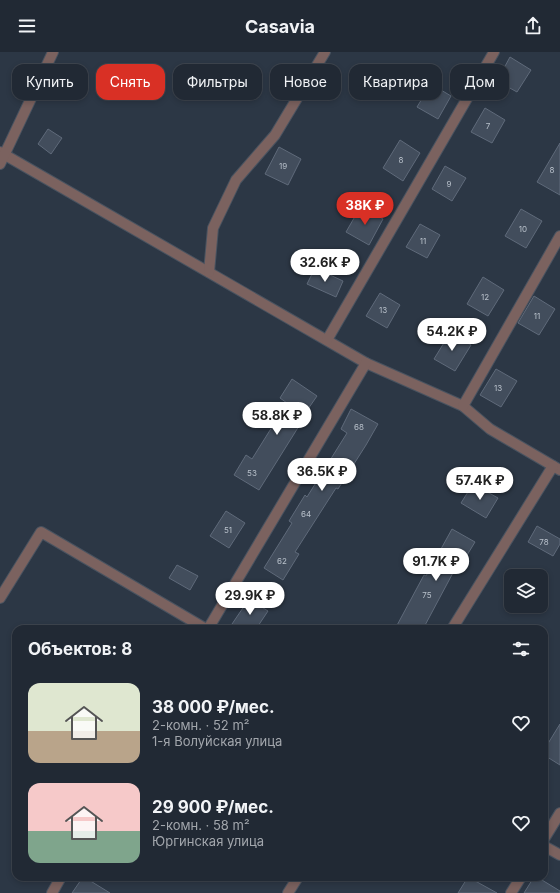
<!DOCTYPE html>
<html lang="ru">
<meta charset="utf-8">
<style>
body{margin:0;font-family:Inter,sans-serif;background:#2d3540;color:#f1f3f6;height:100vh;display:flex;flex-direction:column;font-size:15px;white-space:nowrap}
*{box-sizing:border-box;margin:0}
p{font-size:13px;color:#a2a6ac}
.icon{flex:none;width:22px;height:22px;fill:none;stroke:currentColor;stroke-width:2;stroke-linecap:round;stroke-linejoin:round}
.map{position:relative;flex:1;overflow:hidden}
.panel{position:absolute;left:12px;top:573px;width:536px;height:256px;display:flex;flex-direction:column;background:#212934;border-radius:12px;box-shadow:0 2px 6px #0003,0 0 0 1px #3e454f}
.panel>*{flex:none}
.top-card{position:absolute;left:12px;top:12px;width:536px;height:36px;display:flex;gap:8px}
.tools{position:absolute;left:504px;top:517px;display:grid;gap:8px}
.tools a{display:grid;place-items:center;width:44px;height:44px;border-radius:8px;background:#212934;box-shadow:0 2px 6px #0003,0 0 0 1px #3e454f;font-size:20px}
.price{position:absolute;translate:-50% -34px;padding:0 9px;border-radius:14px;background:#fff;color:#222;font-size:13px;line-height:26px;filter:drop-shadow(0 1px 2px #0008)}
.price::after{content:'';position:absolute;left:50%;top:24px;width:12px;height:9px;margin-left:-6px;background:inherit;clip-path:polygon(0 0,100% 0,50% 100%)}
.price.active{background:#d93025;color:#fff}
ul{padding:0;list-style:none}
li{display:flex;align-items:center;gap:12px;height:100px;padding:0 16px}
li span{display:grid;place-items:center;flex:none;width:112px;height:80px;border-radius:12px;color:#555}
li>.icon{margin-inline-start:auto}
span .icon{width:48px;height:48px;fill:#fffc;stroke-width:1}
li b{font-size:17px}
h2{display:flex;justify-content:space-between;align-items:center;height:48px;padding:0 16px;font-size:17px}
.pill{padding:0 14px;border-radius:12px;background:#212934;box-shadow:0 2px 6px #0003,0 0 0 1px #3e454f;font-size:14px;line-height:36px}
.pill.active{background:#d93025;color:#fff}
header{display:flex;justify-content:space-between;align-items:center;height:52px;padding:0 16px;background:#212934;font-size:18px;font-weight:700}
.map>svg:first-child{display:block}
.building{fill:#424d5c;stroke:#5f6a7a}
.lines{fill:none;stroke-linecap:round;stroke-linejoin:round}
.street-casing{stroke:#495360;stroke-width:12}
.street{stroke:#7b625f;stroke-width:10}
.labels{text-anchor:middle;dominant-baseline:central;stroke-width:3;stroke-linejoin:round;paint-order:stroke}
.number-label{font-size:8px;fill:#b8c0ca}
</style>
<header><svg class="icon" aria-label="menu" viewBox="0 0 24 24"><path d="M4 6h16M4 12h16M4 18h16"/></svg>Casavia<svg class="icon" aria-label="share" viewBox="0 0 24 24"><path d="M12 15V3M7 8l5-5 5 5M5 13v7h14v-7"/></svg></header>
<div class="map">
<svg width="560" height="841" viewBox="0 0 560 841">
<rect width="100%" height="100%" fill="#2c3745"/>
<!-- building -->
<g class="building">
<polygon points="510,5 531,18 517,40 497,29"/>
<polygon points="431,32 451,44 438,67 417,55"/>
<polygon points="485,56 505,68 492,91 471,80"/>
<polygon points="48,77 62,86 51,102 38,92"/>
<polygon points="400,88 420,101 403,129 383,116"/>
<polygon points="560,91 560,143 537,130"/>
<polygon points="279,95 301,107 288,133 265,122"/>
<polygon points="445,114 466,126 452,149 432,137"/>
<polygon points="361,154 383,167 369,193 346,180"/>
<polygon points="521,157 542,169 526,196 505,184"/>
<polygon points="420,172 440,183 427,206 406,195"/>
<polygon points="315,216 343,229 336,245 307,232"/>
<polygon points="483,225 504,238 488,264 467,252"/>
<polygon points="380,241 400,253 387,276 366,264"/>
<polygon points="534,244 555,257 539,283 518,271"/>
<polygon points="450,281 471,293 455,319 434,307"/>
<polygon points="496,317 517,329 501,355 480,343"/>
<polygon points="292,327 317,344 297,373 299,374 259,438 234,423 246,403 252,407 287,351 280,346"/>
<polygon points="351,357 378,372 366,393 338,437 336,436 295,500 299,502 283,528 264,516 292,471 289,469 305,443 307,445 347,381 341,377"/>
<polygon points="473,432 498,446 486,466 461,451"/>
<polygon points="226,459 245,471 229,496 210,484"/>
<polygon points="537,474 560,487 560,492 553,504 528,490"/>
<polygon points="452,477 475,490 458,518 455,517 423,577 395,577 424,523 426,524"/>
<polygon points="177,513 198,524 190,538 169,526"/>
<polygon points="249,547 268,559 256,577 240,577 232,572"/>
<polygon points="560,672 560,713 544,703 544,698"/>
<polygon points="83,825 84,825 110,841 72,841"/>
<polygon points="468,825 497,841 458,841"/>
<polygon points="534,825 537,825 560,839 560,841 524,841"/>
</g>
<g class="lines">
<defs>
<g id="street">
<polyline points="0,100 366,311 463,354 490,377 560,418"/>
<polyline points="0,112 53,0"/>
<polyline points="209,220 213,176 236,128 275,83 325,0"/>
<polyline points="327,288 494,0"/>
<polyline points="463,354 560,184"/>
<polyline points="0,546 41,480 206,577"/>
<polyline points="208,577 366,311"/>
<polyline points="452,577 553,414"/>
<polyline points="544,787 560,761"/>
<polyline points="544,794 560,803"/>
<polyline points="52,841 61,825"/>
<polyline points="288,841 298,825"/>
<polyline points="511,841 521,825"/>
</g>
</defs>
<!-- street casing -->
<use href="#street" class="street-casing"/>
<!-- street -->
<use href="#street" class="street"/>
</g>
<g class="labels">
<!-- number labels -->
<g class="number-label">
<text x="488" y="74">7</text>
<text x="401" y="108">8</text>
<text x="283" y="114">19</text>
<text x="552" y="118">8</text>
<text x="449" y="132">9</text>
<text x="523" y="177">10</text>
<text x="423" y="189">11</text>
<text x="485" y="245">12</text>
<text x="383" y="258">13</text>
<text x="537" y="264">11</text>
<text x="498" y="336">13</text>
<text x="359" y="375">68</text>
<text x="252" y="421">53</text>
<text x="306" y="462">64</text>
<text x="228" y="478">51</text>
<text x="544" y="490">78</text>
<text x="282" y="509">62</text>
<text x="427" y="543">75</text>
</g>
</g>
</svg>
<div class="tools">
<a><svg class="icon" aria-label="layers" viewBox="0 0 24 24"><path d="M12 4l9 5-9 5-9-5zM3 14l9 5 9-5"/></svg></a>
</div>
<b class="price active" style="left:365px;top:174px">38K ₽</b>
<b class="price" style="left:325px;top:231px">32.6K ₽</b>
<b class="price" style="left:452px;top:300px">54.2K ₽</b>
<b class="price" style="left:277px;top:384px">58.8K ₽</b>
<b class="price" style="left:322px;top:440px">36.5K ₽</b>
<b class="price" style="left:480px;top:449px">57.4K ₽</b>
<b class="price" style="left:436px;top:530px">91.7K ₽</b>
<b class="price" style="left:250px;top:564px">29.9K ₽</b>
<div class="top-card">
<a class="pill">Купить</a>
<a class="pill active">Снять</a>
<a class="pill">Фильтры</a>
<a class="pill">Новое</a>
<a class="pill">Квартира</a>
<a class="pill">Дом</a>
</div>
<section class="panel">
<h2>Объектов: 8<svg class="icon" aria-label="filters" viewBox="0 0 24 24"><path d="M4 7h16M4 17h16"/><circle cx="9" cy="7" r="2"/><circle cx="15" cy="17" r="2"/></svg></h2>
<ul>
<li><span style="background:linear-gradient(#dfe7d0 60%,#b9a48a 0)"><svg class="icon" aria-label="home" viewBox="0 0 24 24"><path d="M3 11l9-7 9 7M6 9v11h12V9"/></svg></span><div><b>38 000 ₽/мес.</b><p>2-комн. · 52 m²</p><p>1-я Волуйская улица</p></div><svg class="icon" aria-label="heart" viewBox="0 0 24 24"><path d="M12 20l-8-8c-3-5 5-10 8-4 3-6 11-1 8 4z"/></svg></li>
<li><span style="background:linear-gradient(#f6c9c9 60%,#7fa58c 0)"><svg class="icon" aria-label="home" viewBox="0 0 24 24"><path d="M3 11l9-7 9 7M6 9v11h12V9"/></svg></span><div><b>29 900 ₽/мес.</b><p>2-комн. · 58 m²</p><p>Юргинская улица</p></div><svg class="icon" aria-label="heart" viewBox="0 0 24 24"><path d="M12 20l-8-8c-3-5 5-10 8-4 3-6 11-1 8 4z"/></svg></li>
</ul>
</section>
</div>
